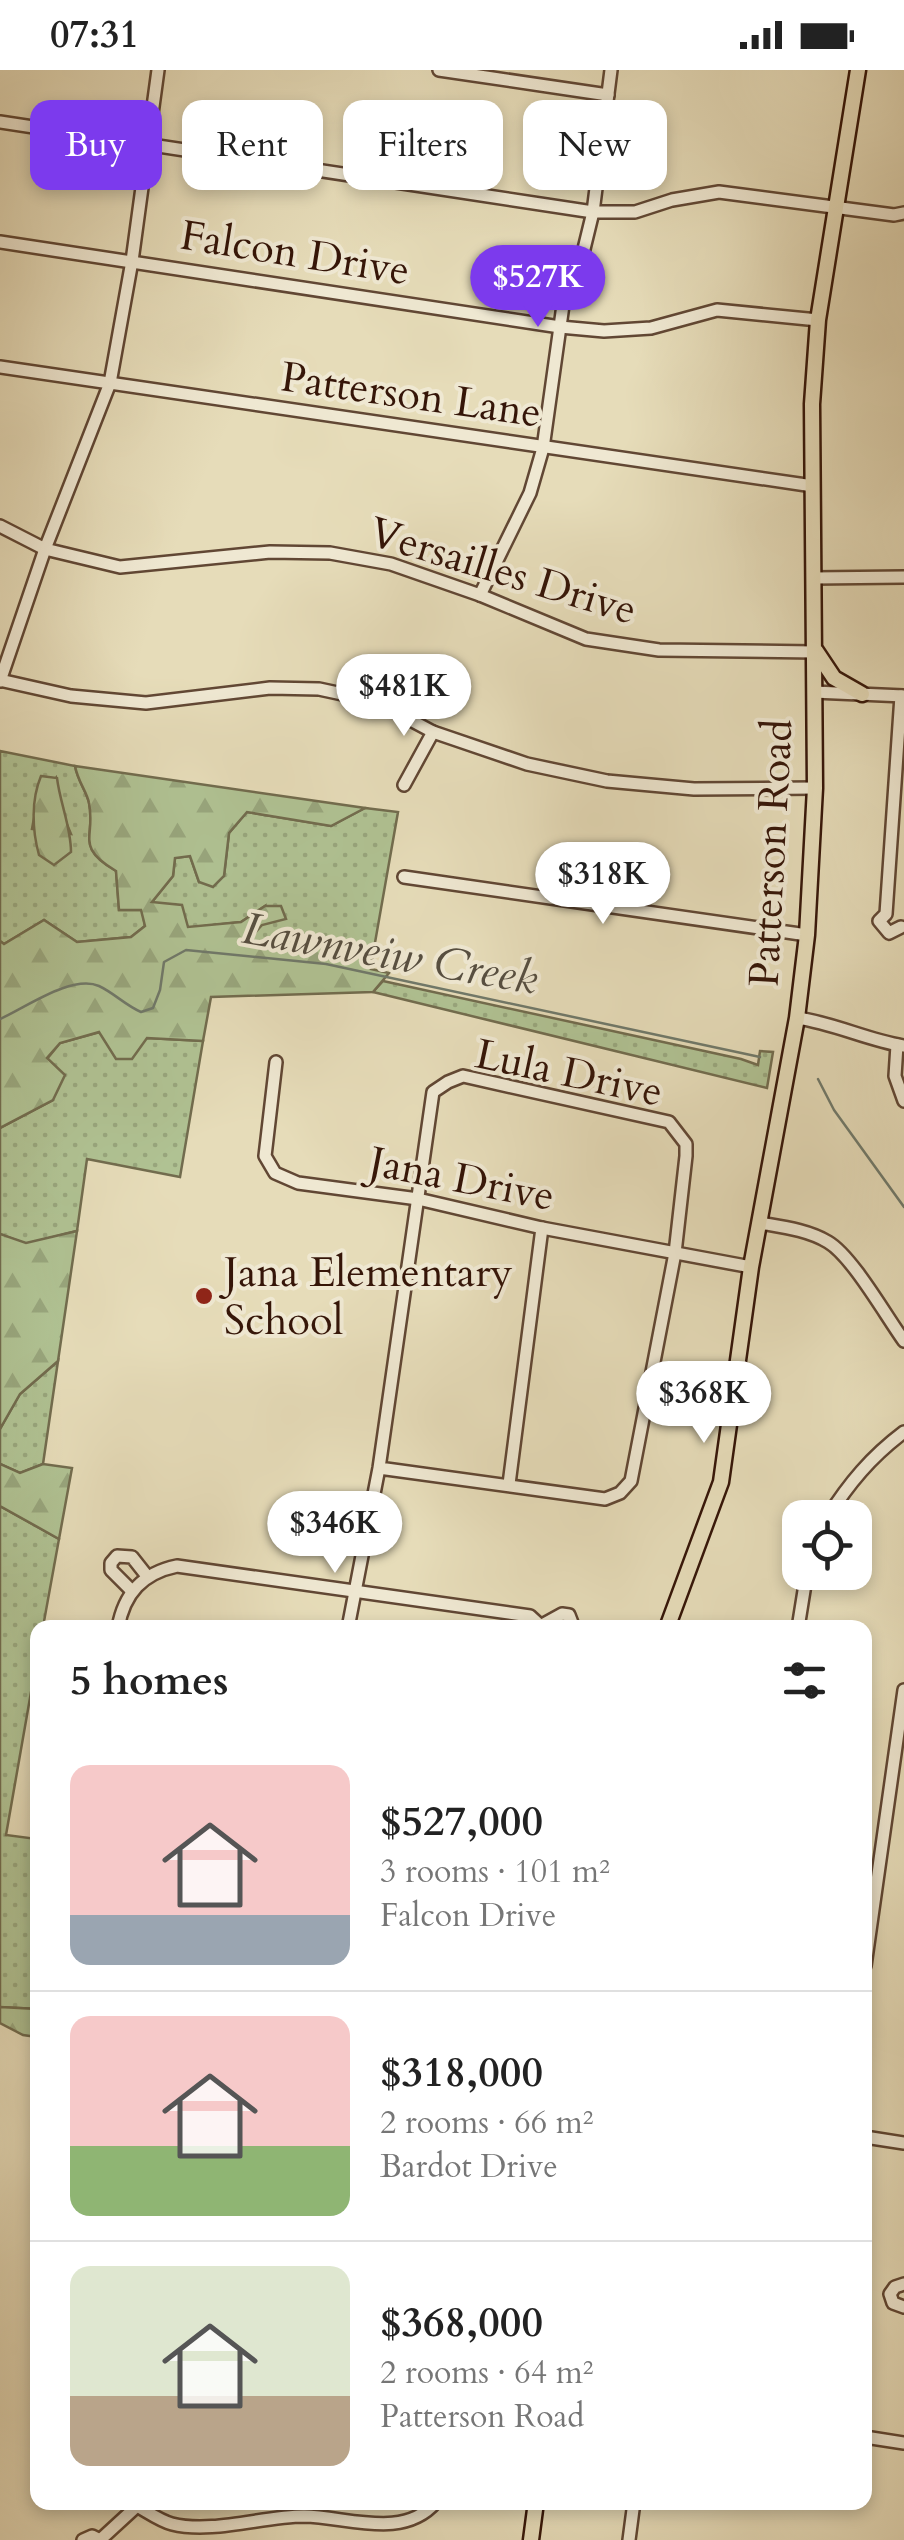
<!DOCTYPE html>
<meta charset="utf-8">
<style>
body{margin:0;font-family:Cardo,serif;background:#f2f2f2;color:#222;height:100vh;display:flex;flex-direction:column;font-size:38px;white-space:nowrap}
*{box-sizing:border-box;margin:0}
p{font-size:32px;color:#767676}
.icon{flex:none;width:55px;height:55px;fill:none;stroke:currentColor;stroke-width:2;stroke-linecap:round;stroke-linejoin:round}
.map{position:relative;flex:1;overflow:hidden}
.panel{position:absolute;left:30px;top:1550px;width:842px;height:890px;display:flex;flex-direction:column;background:#fff;border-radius:20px;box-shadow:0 5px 15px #0003}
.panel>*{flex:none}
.top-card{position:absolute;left:30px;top:30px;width:845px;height:90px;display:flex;gap:20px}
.fabs{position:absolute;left:782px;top:1430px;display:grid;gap:20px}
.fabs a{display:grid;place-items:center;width:90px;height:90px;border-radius:20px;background:#fff;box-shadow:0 5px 15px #0003;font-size:50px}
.price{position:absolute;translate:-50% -85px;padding:0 22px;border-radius:35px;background:#fff;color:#222;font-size:32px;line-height:65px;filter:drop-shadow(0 2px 5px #0008)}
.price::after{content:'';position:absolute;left:50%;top:60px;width:30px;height:22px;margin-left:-15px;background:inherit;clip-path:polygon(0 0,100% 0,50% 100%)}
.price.active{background:#7c3aed;color:#fff}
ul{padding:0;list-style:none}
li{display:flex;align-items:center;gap:30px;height:250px;padding:0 40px}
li+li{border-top:2px solid #e0e0e0}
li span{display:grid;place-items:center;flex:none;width:280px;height:200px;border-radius:20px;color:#555}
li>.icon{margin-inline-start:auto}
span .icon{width:120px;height:120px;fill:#fffc;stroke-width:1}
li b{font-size:42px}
h2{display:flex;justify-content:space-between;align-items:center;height:120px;padding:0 40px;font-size:42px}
.chip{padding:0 35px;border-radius:20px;background:#fff;box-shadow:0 5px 15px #0003;font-size:35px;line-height:90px}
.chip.active{background:#7c3aed;color:#fff}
.status{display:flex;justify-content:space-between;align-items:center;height:70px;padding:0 50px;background:#fff;direction:ltr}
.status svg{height:28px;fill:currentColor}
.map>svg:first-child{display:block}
.grass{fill:url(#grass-dots);stroke:#726c4e;stroke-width:2.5;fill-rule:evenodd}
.forest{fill:url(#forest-firs);stroke:#726c4e;stroke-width:2.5}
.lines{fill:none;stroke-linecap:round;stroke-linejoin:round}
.stream{stroke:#70796a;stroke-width:2.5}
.minor-casing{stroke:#614734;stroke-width:16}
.major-casing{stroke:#351508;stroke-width:19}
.minor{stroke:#efe8d2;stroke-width:11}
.major{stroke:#e6dcb9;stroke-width:14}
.poi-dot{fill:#8f2418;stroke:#efe8d2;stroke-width:4}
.labels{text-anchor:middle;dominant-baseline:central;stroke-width:8;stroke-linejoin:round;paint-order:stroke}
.street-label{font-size:42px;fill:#351508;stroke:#efe8d2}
.poi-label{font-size:42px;fill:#351508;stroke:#efe8d2;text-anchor:start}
.water-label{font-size:45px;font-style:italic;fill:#574f41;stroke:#efe8d2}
</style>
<div class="status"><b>07:31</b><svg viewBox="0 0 49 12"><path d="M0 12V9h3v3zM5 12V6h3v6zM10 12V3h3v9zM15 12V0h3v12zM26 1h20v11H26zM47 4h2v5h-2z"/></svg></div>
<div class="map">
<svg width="904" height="2470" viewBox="0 0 904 2470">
<defs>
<pattern id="grass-dots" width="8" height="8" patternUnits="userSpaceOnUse" patternTransform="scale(2.5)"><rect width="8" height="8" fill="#b0c293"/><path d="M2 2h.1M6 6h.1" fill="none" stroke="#98a67d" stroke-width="1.8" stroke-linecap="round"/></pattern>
<pattern id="forest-firs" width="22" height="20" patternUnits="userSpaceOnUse" patternTransform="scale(2.5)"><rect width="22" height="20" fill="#b0c293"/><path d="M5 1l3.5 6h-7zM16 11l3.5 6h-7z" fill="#98a67d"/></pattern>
</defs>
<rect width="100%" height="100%" fill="#e6dcb9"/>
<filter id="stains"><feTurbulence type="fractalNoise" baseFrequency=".002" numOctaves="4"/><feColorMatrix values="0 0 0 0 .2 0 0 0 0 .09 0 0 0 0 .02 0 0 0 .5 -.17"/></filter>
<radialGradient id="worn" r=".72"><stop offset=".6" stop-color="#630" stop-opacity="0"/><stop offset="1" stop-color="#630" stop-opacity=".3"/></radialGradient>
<!-- grass -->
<g class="grass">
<path d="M0 681 75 696C78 712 87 722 89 733 96 766 74 777 116 801L119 840H142L145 856 131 867 77 872 44 850 4 874 0 871ZM56 708 61 740 71 764 32 759 36 737Z"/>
<polygon points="365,738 398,742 373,884 287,864 260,876 244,874 261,855 265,836 241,852 187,858 152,832 173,806 175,788 190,786 199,812 224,806 229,763 247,742 331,756"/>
<polygon points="383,911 741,989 758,995 760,981 773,982 767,1018 373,922"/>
<polygon points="100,962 116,988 146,968 203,971 180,1107 87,1089 77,1161 26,1174 0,1164 0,1058 53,1030 47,989 60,973"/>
<polygon points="58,1291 43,1394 20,1403 0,1394 0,1359 20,1324"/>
<polygon points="0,1436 59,1469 43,1557 38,1558 37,1588 6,1765 37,1769 37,1939 0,1937"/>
</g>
<!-- forest -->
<g class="forest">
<path d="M75 696 365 738 331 756 247 742 229 763 224 806 213 817 199 812 190 786 175 788 173 806 152 832 182 835 188 857 241 852 265 836H281L286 849 262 855 245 874 260 876 287 864 373 885 371 899 389 903 373 922 211 927 203 971 147 968 132 989H116L99 962 60 973 47 988 65 1005 53 1030 0 1058V871L4 874 44 850 77 872 131 867 145 856 141 840H119L116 801C74 776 96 767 89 733 87 722 78 712 75 696Z"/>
<path d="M41 706 57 708C60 733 71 757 71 782L54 795 39 785C32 760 31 730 41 706Z"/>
<polygon points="77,1161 58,1291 20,1324 0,1359 0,1164 26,1173"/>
<polygon points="0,1394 20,1403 43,1394 72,1398 59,1469 0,1436"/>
<polygon points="0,1937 37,1939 37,1967 23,1965 0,1953"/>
</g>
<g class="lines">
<!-- stream -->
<g class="stream">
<path d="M0 949C25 938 72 904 99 916 114 923 125 935 141 942L153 938 160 920 164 892 186 880 326 894 760 987"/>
<polyline points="818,1009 834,1040 904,1137"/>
</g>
<defs>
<g id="minor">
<polyline points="439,0 608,25"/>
<polyline points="0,52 593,142 635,142 672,130 719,122 894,145 904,143"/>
<polyline points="0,172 560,257 604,261 651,258 717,240 818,250"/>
<polyline points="0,297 813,416"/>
<polyline points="0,456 45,479 120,497 270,482 330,483 391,494 480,525 586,569 659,580 815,582"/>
<polyline points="814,508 904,507"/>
<polyline points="480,525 530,423 543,378 564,228 583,183 593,142 611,0"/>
<polyline points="0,610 71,626 146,633 270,618 319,619 375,631 433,662 527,694 607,711 694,719 815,718"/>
<polyline points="0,611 45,479 110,313 132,191 158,0"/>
<polyline points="814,622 904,626"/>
<polyline points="404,715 433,662"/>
<polyline points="404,807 807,865"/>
<polyline points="901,857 889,863 879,851 886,844 901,626"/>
<path d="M797 948C834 953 867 970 904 976"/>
<polyline points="897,975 895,1006 904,1031"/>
<polyline points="276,992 265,1086 275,1103 298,1113 418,1129 542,1158 751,1197"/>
<path d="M760 1153C783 1157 808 1160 828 1172 852 1186 886 1246 904 1271"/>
<polyline points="509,1414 542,1158"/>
<path d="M827 1448C849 1413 871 1387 904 1362"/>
<polyline points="132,1521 111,1500 111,1493 117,1486 132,1487 147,1506"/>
<polyline points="542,1555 562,1544 569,1545 574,1558"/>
<path d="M118 1558C124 1523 143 1503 177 1496L530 1546 543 1558"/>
<polyline points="348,1558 379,1398 433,1022 448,1012 463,1006 669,1052 686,1074 686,1086 675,1183 631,1411 620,1423 605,1429 379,1398"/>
<polyline points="798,1558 807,1502"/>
<polyline points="865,1896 904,1620"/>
<polyline points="865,2067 904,2073"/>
<polyline points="904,2214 895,2217 890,2224 893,2233 904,2237"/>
<polyline points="865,2367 904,2373"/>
<path d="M136 2432 137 2436C148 2442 160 2451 172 2454 212 2464 264 2446 304 2446 349 2447 403 2470 436 2432"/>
<polyline points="83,2470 92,2466 100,2470"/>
<polyline points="100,2470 137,2436"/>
<polyline points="629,2470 634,2432"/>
</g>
<g id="major">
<polyline points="816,581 834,608 862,624"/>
<polyline points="667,1558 721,1412 751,1197 797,948 807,865 815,718 812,334 818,250 858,0"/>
<polyline points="531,2470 536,2432"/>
</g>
</defs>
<!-- minor casing -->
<use href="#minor" class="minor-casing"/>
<!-- major casing -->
<use href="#major" class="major-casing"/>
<!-- minor -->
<use href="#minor" class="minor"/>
<!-- major -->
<use href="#major" class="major"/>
</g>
<!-- markers -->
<circle class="poi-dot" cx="204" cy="1226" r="10"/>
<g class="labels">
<!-- street labels -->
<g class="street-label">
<text transform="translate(295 183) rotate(9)">Falcon Drive</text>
<text transform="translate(411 325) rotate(8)">Patterson Lane</text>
<text transform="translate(503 501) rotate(17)">Versailles Drive</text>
<text transform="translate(771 783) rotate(-87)">Patterson Road</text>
<text transform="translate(569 1003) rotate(12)">Lula Drive</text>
<text transform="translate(462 1109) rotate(11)">Jana Drive</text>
</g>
<!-- poi labels -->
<g class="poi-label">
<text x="224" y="1202">Jana Elementary<tspan x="224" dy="48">School</tspan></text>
</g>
<!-- water labels -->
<g class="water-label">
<text transform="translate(390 884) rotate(10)">Lawnveiw Creek</text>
</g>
</g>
<rect width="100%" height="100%" filter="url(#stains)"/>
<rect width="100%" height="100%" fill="url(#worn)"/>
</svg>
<div class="fabs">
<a><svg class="icon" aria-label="locate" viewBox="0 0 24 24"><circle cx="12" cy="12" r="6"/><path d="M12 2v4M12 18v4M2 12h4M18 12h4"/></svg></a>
</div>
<b class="price active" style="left:538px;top:260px">$527K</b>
<b class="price" style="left:404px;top:669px">$481K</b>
<b class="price" style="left:603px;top:857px">$318K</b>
<b class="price" style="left:704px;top:1376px">$368K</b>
<b class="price" style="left:335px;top:1506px">$346K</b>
<div class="top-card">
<a class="chip active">Buy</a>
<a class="chip">Rent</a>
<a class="chip">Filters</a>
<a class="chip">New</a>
</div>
<section class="panel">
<h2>5 homes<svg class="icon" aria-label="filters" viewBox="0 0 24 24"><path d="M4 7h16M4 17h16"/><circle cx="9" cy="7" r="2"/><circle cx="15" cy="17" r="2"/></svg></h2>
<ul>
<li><span style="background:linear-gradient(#f6c9c9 75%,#9aa5b1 0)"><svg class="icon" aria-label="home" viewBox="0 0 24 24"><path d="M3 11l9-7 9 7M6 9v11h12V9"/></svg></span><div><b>$527,000</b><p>3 rooms · 101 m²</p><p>Falcon Drive</p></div></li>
<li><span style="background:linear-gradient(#f6c9c9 65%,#8fb573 0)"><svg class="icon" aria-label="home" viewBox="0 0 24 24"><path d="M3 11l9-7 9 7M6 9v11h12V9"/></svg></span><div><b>$318,000</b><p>2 rooms · 66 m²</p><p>Bardot Drive</p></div></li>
<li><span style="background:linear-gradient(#dfe7d0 65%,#b9a48a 0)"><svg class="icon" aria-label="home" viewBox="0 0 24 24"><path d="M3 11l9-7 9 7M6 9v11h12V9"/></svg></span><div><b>$368,000</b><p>2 rooms · 64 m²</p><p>Patterson Road</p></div></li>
</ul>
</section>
</div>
